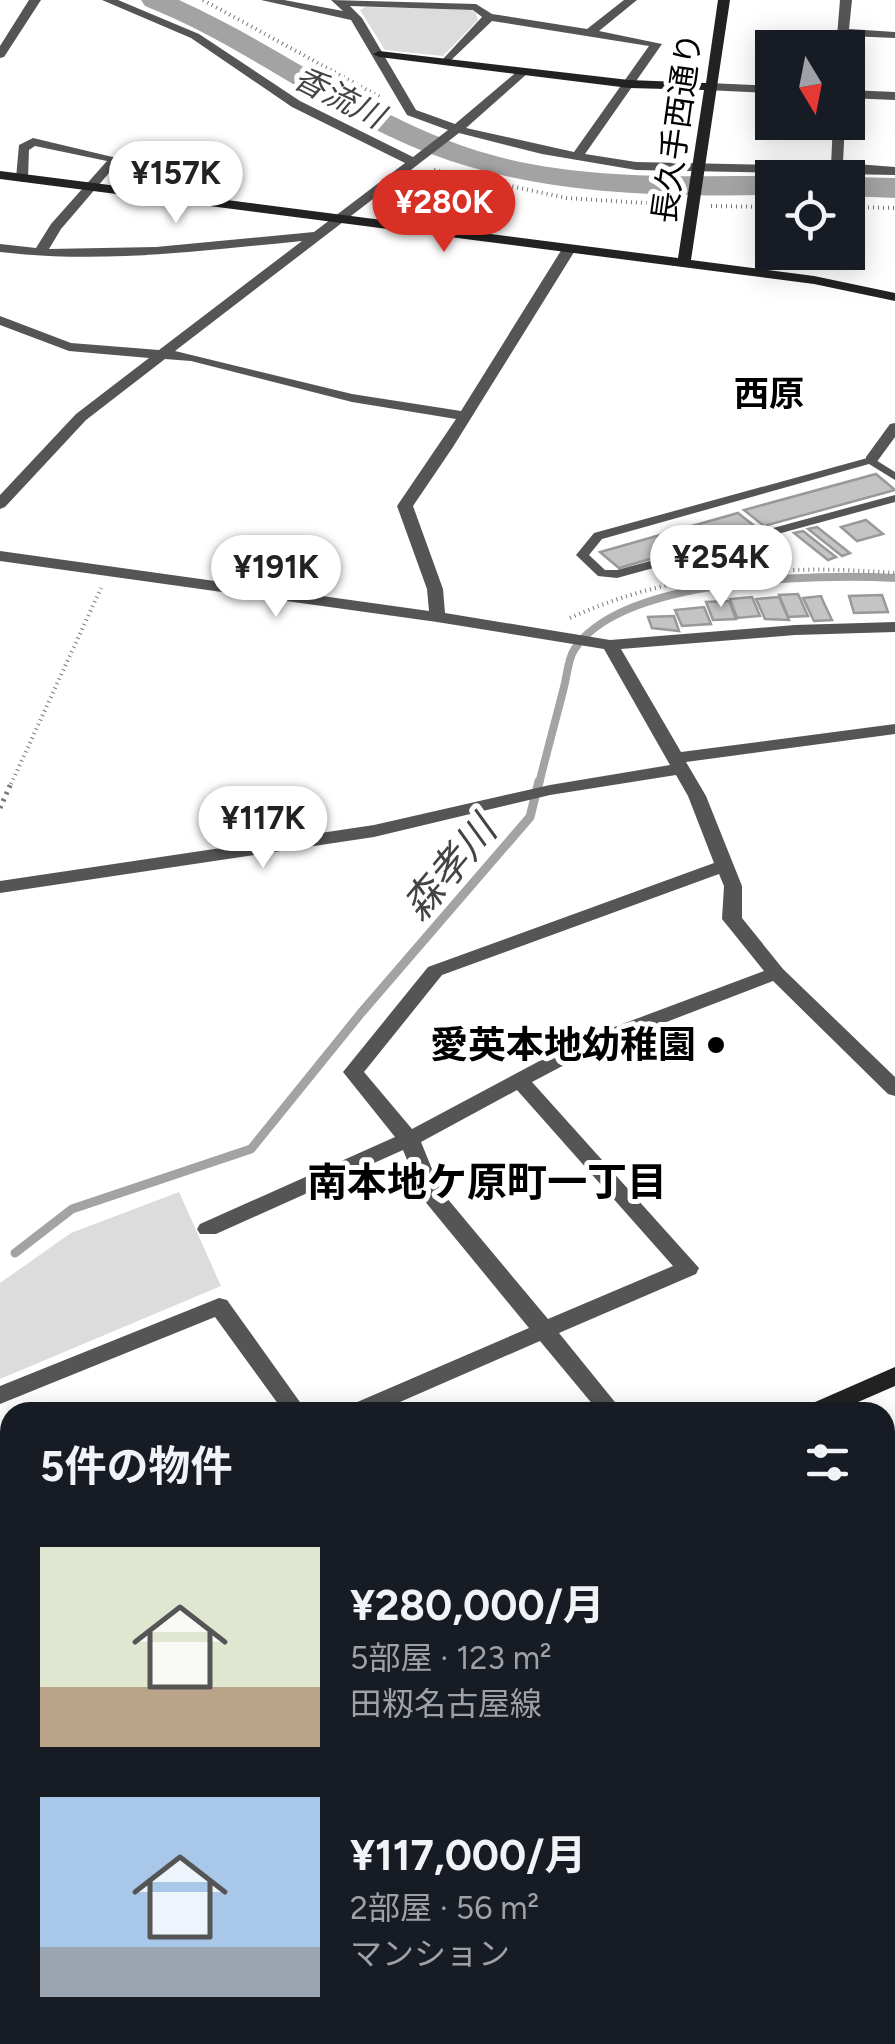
<!DOCTYPE html>
<html lang="ja">
<meta charset="utf-8">
<style>
body{margin:0;font-family:Figtree,"Noto Sans JP",sans-serif;background:#242831;color:#f1f3f6;height:100vh;display:flex;flex-direction:column;font-size:38px;white-space:nowrap}
*{box-sizing:border-box;margin:0}
p{font-size:32px;color:#9ea1a6}
.icon{flex:none;width:55px;height:55px;fill:none;stroke:currentColor;stroke-width:2;stroke-linecap:round;stroke-linejoin:round}
.map{position:relative;flex:1;overflow:hidden}
.details{position:absolute;left:0px;top:1402px;width:895px;height:642px;display:flex;flex-direction:column;background:#171b24;border-radius:30px 30px 0 0;box-shadow:0 5px 25px #0003}
.details>*{flex:none}
.needle{width:65px;rotate:170deg}
.controls{position:absolute;left:755px;top:30px;display:grid;gap:20px}
.controls a{display:grid;place-items:center;width:110px;height:110px;border-radius:0px;background:#171b24;box-shadow:0 5px 25px #0003;font-size:50px}
.price{position:absolute;translate:-50% -85px;padding:0 22px;border-radius:35px;background:#fff;color:#222;font-size:32px;line-height:65px;filter:drop-shadow(0 2px 5px #0008)}
.price::after{content:'';position:absolute;left:50%;top:60px;width:30px;height:22px;margin-left:-15px;background:inherit;clip-path:polygon(0 0,100% 0,50% 100%)}
.price.active{background:#d93025;color:#fff}
ul{padding:0;list-style:none}
li{display:flex;align-items:center;gap:30px;height:250px;padding:0 40px}
li span{display:grid;place-items:center;flex:none;width:280px;height:200px;border-radius:0px;color:#555}
li>.icon{margin-inline-start:auto}
span .icon{width:120px;height:120px;fill:#fffc;stroke-width:1}
li b{font-size:42px}
h2{display:flex;justify-content:space-between;align-items:center;height:120px;padding:0 40px;font-size:42px}
.map>svg:first-child{display:block}
.green{fill:#dcdcdc}
.lines{fill:none;stroke-linecap:round;stroke-linejoin:round}
.stream-far1{stroke:#a3a3a3;stroke-width:8}
.stream{stroke:#a3a3a3;stroke-width:9}
.river{fill:#a3a3a3;fill-rule:evenodd}
.building{fill:#c4c4c4;stroke:#999;stroke-width:2.5}
.path-far1{stroke:#777;stroke-width:4;stroke-dasharray:1 4;stroke-linecap:butt}
.path{stroke:#777;stroke-width:5;stroke-dasharray:2.5 5;stroke-linecap:butt}
.lane{fill:#555;fill-rule:evenodd}
.street{fill:#555;fill-rule:evenodd}
.secondary{fill:#222;fill-rule:evenodd}
.poi-dot{fill:#000;stroke:#fff;stroke-width:4}
.labels{text-anchor:middle;dominant-baseline:central;stroke-width:10;stroke-linejoin:round;paint-order:stroke}
.far-water-label{font-size:32px;font-style:italic;fill:#444;stroke:#fff}
.far-street-label{font-size:32px;fill:#000;stroke:#fff}
.far-quarter-label{font-size:35px;font-weight:bold;fill:#000;stroke:#fff}
.poi-label{font-size:38px;font-weight:bold;fill:#000;stroke:#fff;text-anchor:end}
.water-label{font-size:40px;font-style:italic;fill:#444;stroke:#fff}
.neighbourhood-label{font-size:40px;font-weight:bold;fill:#000;stroke:#fff}
</style>
<div class="map">
<svg width="895" height="2044" viewBox="0 0 895 2044">
<rect width="100%" height="100%" fill="#fff"/>
<!-- green -->
<g class="green">
<polygon points="366,7 475,10 478,20 443,56 385,50 360,10"/>
<polygon points="179,1192 221,1286 0,1379 0,1283 71,1233"/>
<polygon points="885,1660 895,1671 895,1806 885,1811"/>
</g>
<g class="lines">
<!-- stream-far1 -->
<path class="stream-far1" d="M539 784C547 751 556 719 564 687 567 676 568 659 574 650 620 577 818 574 895 578"/>
<!-- stream -->
<polyline class="stream" points="15,1253 72,1209 251,1149 361,1013 530,817 539,781"/>
<!-- river -->
<g class="river">
<path d="M141 0H179C281 46 370 117 478 151 571 180 675 176 772 176L776 178H772V195C644 197 512 194 393 138 308 99 232 40 145 6Z"/>
<polygon points="848,177 895,178 895,198 848,196"/>
</g>
</g>
<!-- building -->
<g class="building">
<polygon points="876,474 895,490 764,526 744,510"/>
<polygon points="738,513 757,528 619,568 600,552"/>
<polygon points="866,520 883,534 857,541 841,527"/>
<polygon points="817,527 850,553 842,556 808,529"/>
<polygon points="803,531 836,557 828,560 794,533"/>
<polygon points="798,594 808,616 788,617 779,595"/>
<polygon points="882,595 888,612 854,613 849,596"/>
<polygon points="821,596 823,601 832,620 814,621 803,598"/>
<polygon points="752,597 760,616 737,618 730,599"/>
<polygon points="779,597 789,620 765,619 756,599"/>
<polygon points="729,601 736,619 713,620 706,602"/>
<polygon points="704,607 711,624 682,626 675,610"/>
<polygon points="674,616 679,631 652,628 648,617"/>
</g>
<g class="lines">
<!-- path-far1 -->
<g class="path-far1">
<polyline points="203,0 380,97"/>
<polyline points="434,170 567,198 675,205"/>
<polyline points="711,206 772,207"/>
<polyline points="848,207 895,208"/>
<path d="M570 618C673 571 783 564 895 573"/>
<polyline points="11,784 101,588"/>
</g>
<!-- path -->
<polyline class="path" points="0,808 12,781"/>
<!-- lane -->
<polygon class="lane" points="871,457 895,472 895,480 869,464 602,539 589,555 605,570 617,570 895,495 895,502 617,578 598,576 576,555 594,533"/>
<!-- street -->
<g class="street">
<polygon points="29,0 41,0 4,57 0,58 0,46"/>
<path d="M102 0H118L199 34 300 101 413 157 448 130 407 115 351 20 261 0H284L343 11 331 0 476 4 492 14 587 29 624 0H637L599 31 662 44 585 154 636 162 831 166 833 122H845L843 163 895 167V175L636 170 542 154 459 133 175 351 352 394 461 411 562 249 574 246 576 249 453 447 413 506 443 589 445 613 610 640 795 625 895 622V632L795 635 621 649 681 752 895 724V734L686 762 706 796 742 886V918L783 969 895 1077V1096L888 1094 773 981 591 1051 532 1082 699 1268 696 1274 559 1333 623 1412H599L540 1341 377 1412H345L348 1406 529 1328 423 1199 403 1150 216 1234H200L197 1229 200 1224 395 1137 343 1072 428 967 714 863 688 796 676 775 550 795 374 837 0 893V881L374 825 550 785 670 765 604 649 437 622 0 561V551L429 611 427 589 397 506 456 419 352 402 191 361 165 359 86 420 5 507 0 509V495L76 414 149 358 69 351 0 325V316L71 343 159 350 302 241C199 251 103 264 0 252V244L36 248 51 224 107 161 35 146 29 150 28 178 22 182 16 178 19 145 33 138 121 159 61 229 49 249 156 247 314 232 405 163 292 107 191 38ZM350 6 473 10 482 17 443 59 441 61 447 64 492 21 649 46 574 152 466 128 528 73V69H520L455 124 416 110 362 18ZM719 874 724 886 722 919 764 971 577 1041 412 1129 364 1072 442 975ZM517 1090 673 1266 548 1319 441 1191 421 1142Z"/>
<polygon points="840,0 852,0 849,29 895,32 895,38 849,36 848,48 836,48"/>
<polygon points="709,83 772,86 772,93 705,90 703,87"/>
<polygon points="848,90 895,92 895,100 848,98"/>
<polygon points="895,423 895,437 876,463 866,463 866,457 890,424"/>
<polygon points="219,1298 227,1300 307,1412 284,1412 215,1317 0,1404 0,1386"/>
<polygon points="10,1557 10,1577 0,1581 0,1561"/>
<polygon points="895,1606 895,1628 885,1631 885,1609"/>
<polygon points="895,1820 895,1845 885,1849 885,1824"/>
<polygon points="10,2023 10,2035 27,2035 23,2044 0,2044 0,2027"/>
<polygon points="327,2035 357,2035 361,2044 331,2044"/>
<polygon points="493,2035 534,2035 530,2044 489,2044"/>
</g>
<!-- secondary -->
<g class="secondary">
<polygon points="718,0 730,0 691,260 814,276 895,293 895,301 814,284 0,179 0,171 678,258 704,90 629,88 379,57 373,54 379,51 629,80 706,83"/>
<polygon points="895,1367 895,1386 835,1412 802,1412 806,1406"/>
<polygon points="10,1766 10,1790 0,1793 0,1769"/>
</g>
</g>
<!-- markers -->
<circle class="poi-dot" cx="716" cy="1045" r="10"/>
<g class="labels">
<!-- far-water labels -->
<g class="far-water-label">
<text transform="translate(339 97) rotate(27)">香流川</text>
</g>
<!-- far-street labels -->
<g class="far-street-label">
<text transform="translate(677 128) rotate(-82)">長久手西通り</text>
</g>
<!-- far-quarter labels -->
<g class="far-quarter-label">
<text x="769" y="394">西原</text>
</g>
<!-- poi labels -->
<g class="poi-label">
<text x="696" y="1045">愛英本地幼稚園</text>
</g>
<!-- water labels -->
<g class="water-label">
<text transform="translate(449 868) rotate(-50)">森孝川</text>
</g>
<!-- neighbourhood labels -->
<g class="neighbourhood-label">
<text x="487" y="1182">南本地ケ原町一丁目</text>
</g>
</g>
</svg>
<div class="controls">
<a><svg class="needle" viewBox="-14 -14 28 28"><path d="M0-13l5 13h-10z" fill="#e53935"/><path d="M0 13l5-13h-10z" fill="#9ea1a6"/></svg></a>
<a><svg class="icon" aria-label="locate" viewBox="0 0 24 24"><circle cx="12" cy="12" r="6"/><path d="M12 2v4M12 18v4M2 12h4M18 12h4"/></svg></a>
</div>
<b class="price" style="left:176px;top:226px">¥157K</b>
<b class="price active" style="left:444px;top:255px">¥280K</b>
<b class="price" style="left:721px;top:610px">¥254K</b>
<b class="price" style="left:276px;top:620px">¥191K</b>
<b class="price" style="left:263px;top:871px">¥117K</b>
<section class="details">
<h2>5件の物件<svg class="icon" aria-label="filters" viewBox="0 0 24 24"><path d="M4 7h16M4 17h16"/><circle cx="9" cy="7" r="2"/><circle cx="15" cy="17" r="2"/></svg></h2>
<ul>
<li><span style="background:linear-gradient(#dfe7d0 70%,#b9a48a 0)"><svg class="icon" aria-label="home" viewBox="0 0 24 24"><path d="M3 11l9-7 9 7M6 9v11h12V9"/></svg></span><div><b>¥280,000/月</b><p>5部屋 · 123 m²</p><p>田籾名古屋線</p></div></li>
<li><span style="background:linear-gradient(#a9c7e8 75%,#9aa5b1 0)"><svg class="icon" aria-label="home" viewBox="0 0 24 24"><path d="M3 11l9-7 9 7M6 9v11h12V9"/></svg></span><div><b>¥117,000/月</b><p>2部屋 · 56 m²</p><p>マンション</p></div></li>
</ul>
</section>
</div>
